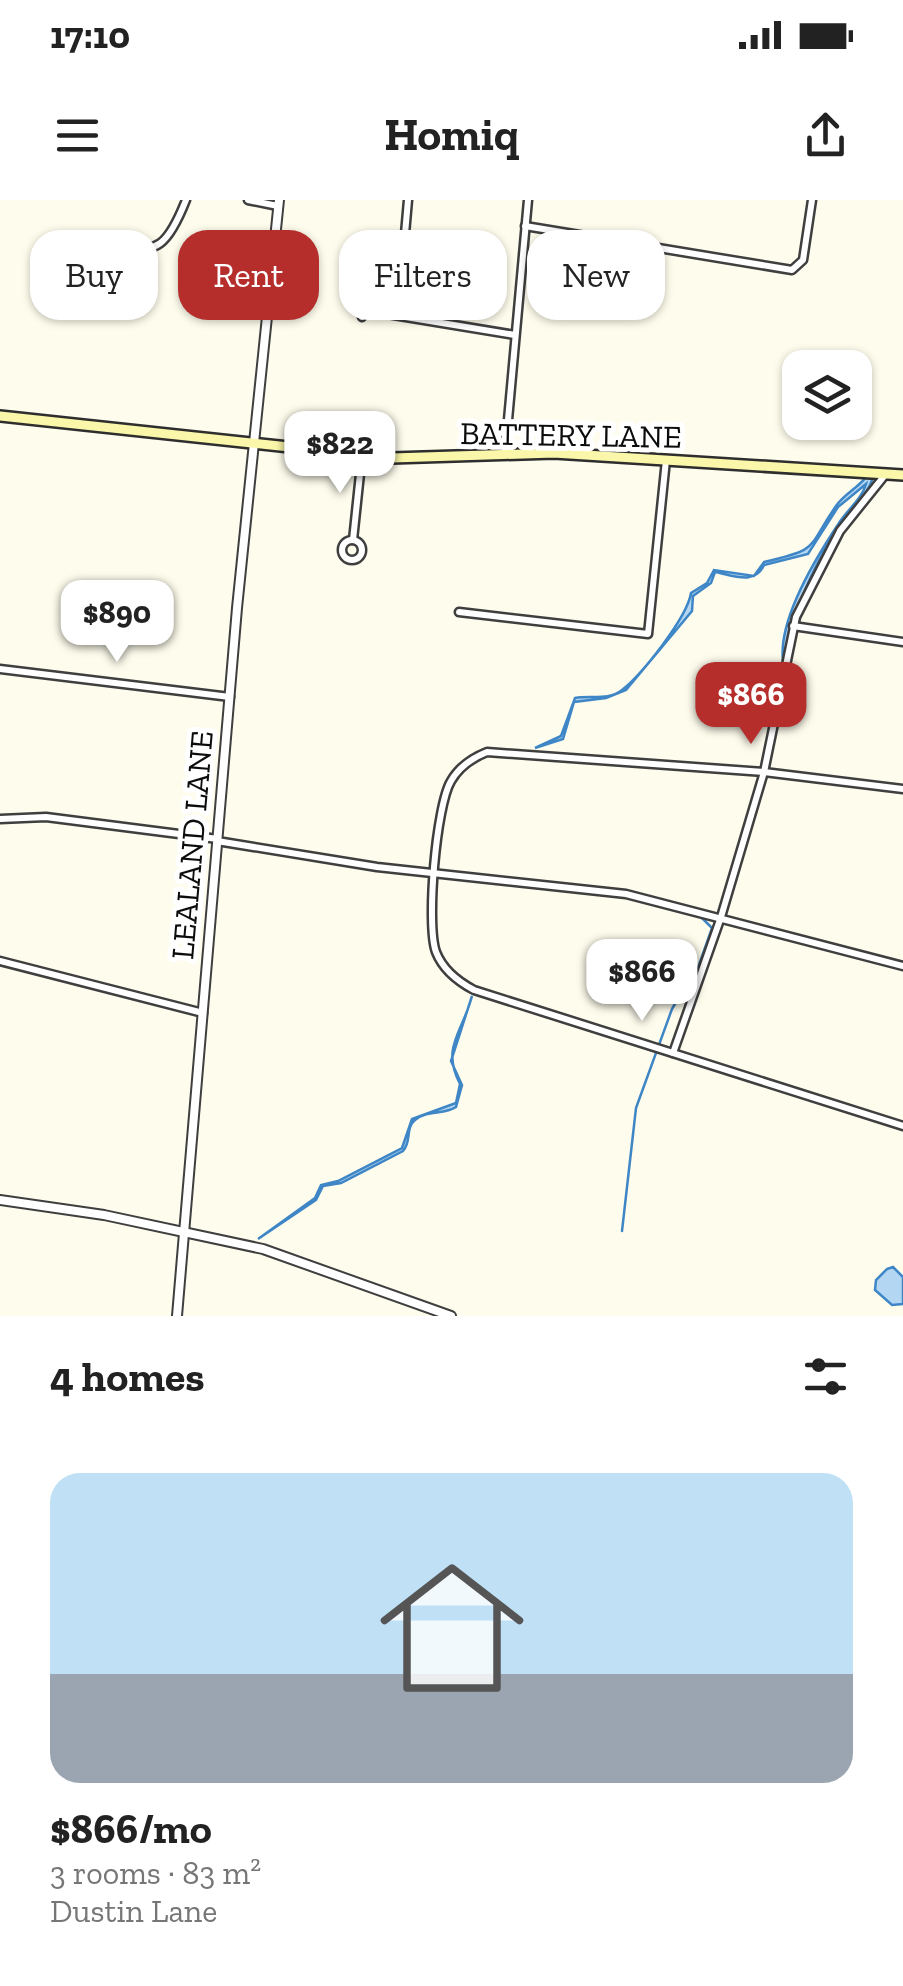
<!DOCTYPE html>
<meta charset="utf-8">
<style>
body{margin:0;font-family:"Zilla Slab",serif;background:#f2f2f2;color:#222;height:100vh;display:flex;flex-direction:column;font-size:38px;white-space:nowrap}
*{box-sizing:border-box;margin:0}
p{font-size:32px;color:#767676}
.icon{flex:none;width:55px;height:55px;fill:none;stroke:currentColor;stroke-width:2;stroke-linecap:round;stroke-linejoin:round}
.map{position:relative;height:1116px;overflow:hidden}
.side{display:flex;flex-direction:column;background:#fff;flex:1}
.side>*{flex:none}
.top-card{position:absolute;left:30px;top:30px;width:845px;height:90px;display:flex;gap:20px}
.controls{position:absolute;left:782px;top:150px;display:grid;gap:20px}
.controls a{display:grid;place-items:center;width:90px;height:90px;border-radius:20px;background:#fff;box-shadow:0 2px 8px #0004;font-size:50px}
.price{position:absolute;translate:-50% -85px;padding:0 22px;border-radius:20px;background:#fff;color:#222;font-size:32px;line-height:65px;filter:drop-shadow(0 2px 5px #0008)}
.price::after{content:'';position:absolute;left:50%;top:60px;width:30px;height:22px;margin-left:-15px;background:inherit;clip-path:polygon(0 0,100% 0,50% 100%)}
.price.selected{background:#b52e2c;color:#fff}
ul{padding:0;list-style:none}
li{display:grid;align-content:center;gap:20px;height:530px;padding:0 50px}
li span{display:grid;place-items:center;height:310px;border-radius:30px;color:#555}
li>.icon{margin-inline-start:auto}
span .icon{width:180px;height:180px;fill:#fffc;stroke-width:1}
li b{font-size:42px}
h2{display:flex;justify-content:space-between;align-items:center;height:120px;padding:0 50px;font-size:42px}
.chip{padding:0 35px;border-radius:30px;background:#fff;box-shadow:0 2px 8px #0004;font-size:35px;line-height:90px}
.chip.selected{background:#b52e2c;color:#fff}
.status{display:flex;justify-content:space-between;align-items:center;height:70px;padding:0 50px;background:#fff;direction:ltr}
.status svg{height:28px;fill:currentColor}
header{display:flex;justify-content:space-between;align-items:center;height:130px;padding:0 50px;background:#fff;font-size:45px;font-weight:800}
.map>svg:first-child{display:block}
.water{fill:#b3d7f3;stroke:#3e86c6;stroke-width:2.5}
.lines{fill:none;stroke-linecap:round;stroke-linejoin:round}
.stream{stroke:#3e86c6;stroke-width:2.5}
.minor-casing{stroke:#3f3f3f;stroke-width:11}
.tertiary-casing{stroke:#3f3f3f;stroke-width:12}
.secondary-casing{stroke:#2e2e2e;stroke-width:14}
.minor{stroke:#fff;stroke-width:6}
.tertiary{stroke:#fff;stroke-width:8}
.secondary{stroke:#fbf7aa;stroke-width:9}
.labels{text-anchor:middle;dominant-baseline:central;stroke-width:10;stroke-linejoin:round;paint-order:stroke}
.street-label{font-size:32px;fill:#0c0c0c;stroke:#fff}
</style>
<div class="status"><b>17:10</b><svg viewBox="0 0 49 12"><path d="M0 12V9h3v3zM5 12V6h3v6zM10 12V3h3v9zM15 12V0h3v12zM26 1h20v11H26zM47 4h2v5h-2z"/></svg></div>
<header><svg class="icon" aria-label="menu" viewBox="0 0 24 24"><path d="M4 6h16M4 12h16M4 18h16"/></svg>Homiq<svg class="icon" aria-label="share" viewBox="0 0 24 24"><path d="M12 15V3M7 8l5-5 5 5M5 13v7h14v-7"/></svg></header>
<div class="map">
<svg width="903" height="1116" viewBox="0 0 903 1116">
<rect width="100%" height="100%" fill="#fefcec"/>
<!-- water -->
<g class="water">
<path d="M866 277H873C867 298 848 311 837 329 811 371 792 413 783 461 778 420 815 359 839 323 847 310 862 299 866 284L838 307 808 354 764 365C755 386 732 375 715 372L711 383 693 396 692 411 626 490 606 498 574 502 563 539 535 548 561 536 575 498C590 495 609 501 622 490 642 474 687 418 691 393L707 383 714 370 754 376 764 362C821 349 806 349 836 306 844 294 858 288 866 277Z"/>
<path d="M472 796 451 861 462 885 456 907C444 915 427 910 415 920 405 928 412 941 403 951L341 983 323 986 316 1000 258 1039 315 998 321 985 338 981 402 948 412 919 456 903 460 884C441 847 462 834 472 796Z"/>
<polygon points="887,1069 893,1067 903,1077 903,1104 892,1105 875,1090 876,1080"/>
</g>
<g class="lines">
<!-- stream -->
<g class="stream">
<polyline points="781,469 781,467"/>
<polyline points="622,1031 636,908 672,809 679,797 689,793 712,728 702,718"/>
</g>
<defs>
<g id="minor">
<polyline points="248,0 278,6"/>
<polyline points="525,26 792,70 803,60 812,0"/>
<polyline points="405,34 408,0"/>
<path d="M91 51C147 40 158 71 186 0"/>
<polyline points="363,110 515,135"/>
<polyline points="362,117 365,102"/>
<polyline points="505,253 528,0"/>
<circle cx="352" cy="350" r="10"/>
<polyline points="353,340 362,255"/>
<polyline points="459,412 648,434 666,260"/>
<polyline points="793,426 903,442"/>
<polyline points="0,469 230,497"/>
<path d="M903 589 764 572 487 552C472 558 459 567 451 581 436 606 426 725 436 752 443 770 457 781 474 790L903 926"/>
<polyline points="0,619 46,617 218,639"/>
<polyline points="217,641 377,667 626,694 903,766"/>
<polyline points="0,761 203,813"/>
<polyline points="673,853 721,717 764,572 796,417 840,331 885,275"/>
</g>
<g id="tertiary">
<polyline points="0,1000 104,1015 263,1049 451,1116"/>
<polyline points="177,1116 237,408 279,0"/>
</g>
<polyline id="secondary" points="0,216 392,258 554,253 903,275"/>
</defs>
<!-- minor casing -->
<use href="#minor" class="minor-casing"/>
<!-- tertiary casing -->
<use href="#tertiary" class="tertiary-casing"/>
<!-- secondary casing -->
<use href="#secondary" class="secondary-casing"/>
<!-- minor -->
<use href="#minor" class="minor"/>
<!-- tertiary -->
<use href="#tertiary" class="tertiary"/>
<!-- secondary -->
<use href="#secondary" class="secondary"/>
</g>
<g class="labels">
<!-- street labels -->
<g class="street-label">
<text transform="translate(571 235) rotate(1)">BATTERY LANE</text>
<text transform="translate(192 645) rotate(-85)">LEALAND LANE</text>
</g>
</g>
</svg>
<div class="controls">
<a><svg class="icon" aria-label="layers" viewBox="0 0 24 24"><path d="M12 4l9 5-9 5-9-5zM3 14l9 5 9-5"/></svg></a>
</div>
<b class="price" style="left:340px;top:296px">$822</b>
<b class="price" style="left:117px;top:465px">$890</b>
<b class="price selected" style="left:751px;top:547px">$866</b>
<b class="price" style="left:642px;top:824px">$866</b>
<div class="top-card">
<a class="chip">Buy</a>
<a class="chip selected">Rent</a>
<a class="chip">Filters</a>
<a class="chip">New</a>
</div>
</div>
<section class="side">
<h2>4 homes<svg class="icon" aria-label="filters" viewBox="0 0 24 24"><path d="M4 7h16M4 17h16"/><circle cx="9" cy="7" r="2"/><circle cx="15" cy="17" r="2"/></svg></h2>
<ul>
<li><span style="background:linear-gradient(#bfe0f5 65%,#9aa5b1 0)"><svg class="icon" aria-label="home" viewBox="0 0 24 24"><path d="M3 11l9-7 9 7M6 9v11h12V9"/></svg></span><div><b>$866/mo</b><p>3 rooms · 83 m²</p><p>Dustin Lane</p></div></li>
</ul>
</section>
